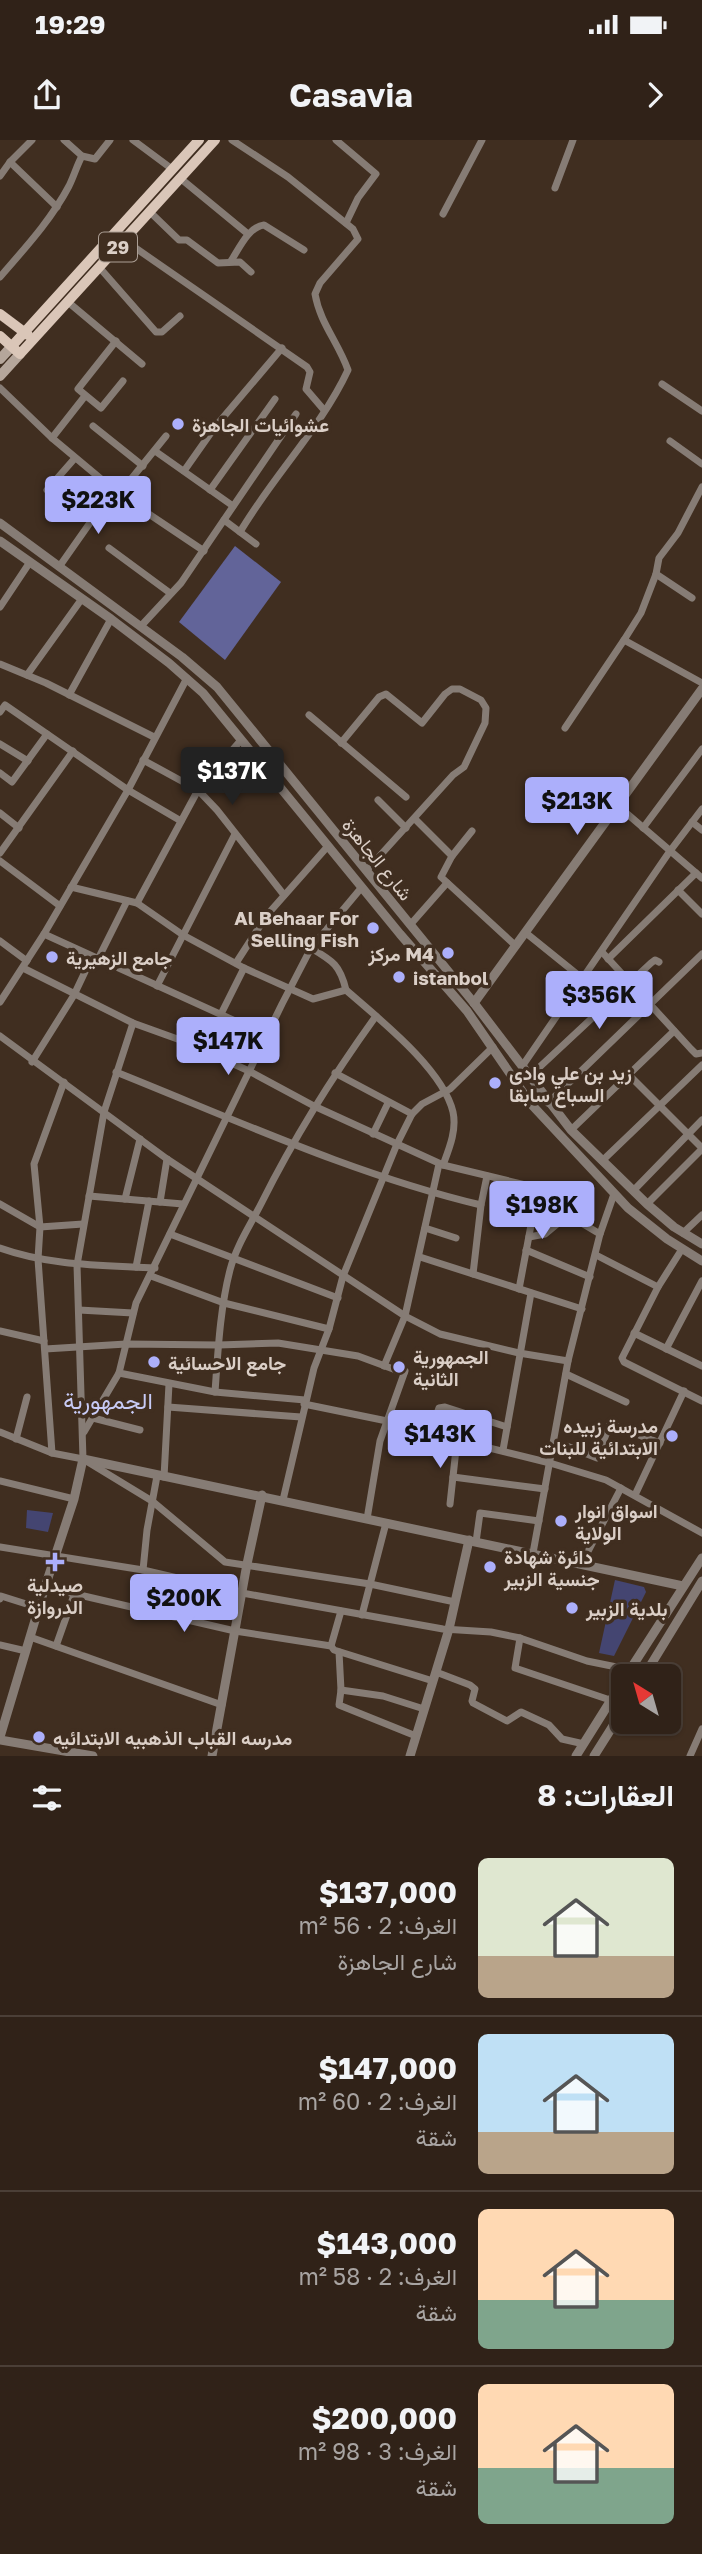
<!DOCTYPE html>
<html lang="ar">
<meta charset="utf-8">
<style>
body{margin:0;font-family:"Golos Text",Vazirmatn,sans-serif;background:#382a21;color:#f1f3f6;direction:rtl;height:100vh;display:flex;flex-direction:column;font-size:26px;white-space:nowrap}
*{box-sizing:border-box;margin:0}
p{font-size:23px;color:#a8a4a2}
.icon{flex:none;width:38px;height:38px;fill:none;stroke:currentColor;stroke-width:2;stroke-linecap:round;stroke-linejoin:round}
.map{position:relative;height:1616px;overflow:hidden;direction:ltr}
.drawer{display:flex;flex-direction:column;background:#302218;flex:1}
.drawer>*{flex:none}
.needle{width:46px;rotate:323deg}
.tools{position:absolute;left:611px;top:1524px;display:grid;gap:14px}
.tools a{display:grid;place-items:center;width:70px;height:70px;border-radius:10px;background:#302218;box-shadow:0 2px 5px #0004,0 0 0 2px #4b3f37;font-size:35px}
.price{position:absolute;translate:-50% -60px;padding:0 16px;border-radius:7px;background:#acaffb;color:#111;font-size:23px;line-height:46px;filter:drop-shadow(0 2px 4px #0008)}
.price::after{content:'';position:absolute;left:50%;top:42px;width:21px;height:16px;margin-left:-10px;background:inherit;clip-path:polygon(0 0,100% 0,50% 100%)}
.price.current{background:#222;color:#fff}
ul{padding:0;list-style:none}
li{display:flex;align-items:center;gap:21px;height:175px;padding:0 28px}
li+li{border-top:2px solid #4b3f37}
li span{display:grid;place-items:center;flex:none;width:196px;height:140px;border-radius:10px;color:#555}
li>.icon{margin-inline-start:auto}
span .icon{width:84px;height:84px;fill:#fffc;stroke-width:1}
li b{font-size:30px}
h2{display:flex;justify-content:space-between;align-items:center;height:84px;padding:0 28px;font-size:30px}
.status{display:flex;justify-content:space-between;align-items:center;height:49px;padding:0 35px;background:#302218;direction:ltr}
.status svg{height:19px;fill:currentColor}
header{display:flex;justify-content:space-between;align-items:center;height:91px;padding:0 28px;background:#302218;font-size:32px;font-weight:700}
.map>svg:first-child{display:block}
.green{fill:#444571}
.water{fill:#626499}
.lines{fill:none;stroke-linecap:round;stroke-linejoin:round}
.minor{stroke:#867c75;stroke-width:7}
.tertiary{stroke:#867c75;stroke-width:9}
.secondary{stroke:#b5a69b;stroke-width:10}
.primary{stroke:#dac6b8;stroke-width:10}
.poi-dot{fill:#acaffb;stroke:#402e20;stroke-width:2.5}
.labels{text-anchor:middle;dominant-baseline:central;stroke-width:7;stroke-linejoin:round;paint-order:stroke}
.shield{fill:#402e20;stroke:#ac9f95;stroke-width:2}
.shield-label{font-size:18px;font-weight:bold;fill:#dbcfc7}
.poi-label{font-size:19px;font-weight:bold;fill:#dbcfc7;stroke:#402e20;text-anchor:start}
.street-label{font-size:19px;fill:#dbcfc7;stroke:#402e20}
.quarter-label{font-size:23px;fill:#c8cbf6;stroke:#402e20}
</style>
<div class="status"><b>19:29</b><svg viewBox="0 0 49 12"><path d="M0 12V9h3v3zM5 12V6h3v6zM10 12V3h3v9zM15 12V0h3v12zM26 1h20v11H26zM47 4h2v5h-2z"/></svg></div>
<header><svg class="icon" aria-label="forward" viewBox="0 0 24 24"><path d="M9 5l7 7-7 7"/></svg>Casavia<svg class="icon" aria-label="share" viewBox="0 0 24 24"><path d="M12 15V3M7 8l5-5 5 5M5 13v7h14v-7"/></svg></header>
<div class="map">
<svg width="702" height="1616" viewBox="0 0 702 1616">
<rect width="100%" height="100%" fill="#402e20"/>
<!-- green -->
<g class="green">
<polygon points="27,1370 53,1373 48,1392 26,1388"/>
<polygon points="615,1440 644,1447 646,1452 614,1516 599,1513"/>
</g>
<!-- water -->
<polygon class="water" points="235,406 281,442 225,520 179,482"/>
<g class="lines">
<!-- minor -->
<g class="minor">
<polyline points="64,0 82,16 95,19 110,0"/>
<polyline points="133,0 172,29"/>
<path d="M232 0 288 37 353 89 358 99 320 143 315 154C320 183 338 202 348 230 321 288 273 336 240 392"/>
<polyline points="336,0 376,34 358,58 346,83"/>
<polyline points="10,22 57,67"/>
<polyline points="0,36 10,22 32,0"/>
<polyline points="180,38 248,94"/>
<polyline points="555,48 573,0"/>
<polyline points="150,72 179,100 187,100 218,123 240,122 251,132"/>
<polyline points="443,74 482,0"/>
<polyline points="124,100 307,227 310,232 306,249 324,270"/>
<path d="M231 121C239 109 248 87 264 85L304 110"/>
<polyline points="99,127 156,192 162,192 180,176"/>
<path d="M0 137C25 108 51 80 69 46 74 36 77 25 82 16"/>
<polyline points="68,162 142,224"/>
<polyline points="116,201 78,249 101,268 123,241"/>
<polyline points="662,244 702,271"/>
<polyline points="0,248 52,298 119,354 204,411"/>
<polyline points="93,286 143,326"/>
<polyline points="52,298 85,256"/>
<polyline points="670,301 702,324"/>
<polyline points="155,311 233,366"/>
<polyline points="184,331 215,287 282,208"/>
<polyline points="702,347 678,393 659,418 656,434 641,473 624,500 702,543"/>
<polyline points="47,350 75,318"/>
<polyline points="210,350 275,259"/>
<polyline points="119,354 166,296"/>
<polyline points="224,380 256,404"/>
<polyline points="109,408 170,453"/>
<polyline points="59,427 113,350"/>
<polyline points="656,434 692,458"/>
<polyline points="0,467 30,422"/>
<polyline points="141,486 181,443 296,274"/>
<polyline points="0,524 46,543 154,597"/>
<polyline points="27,535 81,460"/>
<polyline points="69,555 111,479"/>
<polyline points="0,572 5,565 128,650 181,681"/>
<polyline points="309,575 406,657"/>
<polyline points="565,588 624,500"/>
<polyline points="341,603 379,557 386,554 422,583 445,554 452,549 460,549 481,560 486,568 485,583 464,627 453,635 366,731"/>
<polyline points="0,604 28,621"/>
<polyline points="143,620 198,650 217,670 284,755"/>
<polyline points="0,633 12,642 47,594"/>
<polyline points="378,660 406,688"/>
<polyline points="618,666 702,738"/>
<polyline points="0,673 19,688"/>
<polyline points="415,679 452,716"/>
<polyline points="692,682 702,690"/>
<polyline points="643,688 702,609"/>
<polyline points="472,691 452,716 441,737 516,806"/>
<polyline points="0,713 73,611"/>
<polyline points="0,721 60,766"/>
<path d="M71 747 137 763 183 795 244 828 313 859 346 850C379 879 443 929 453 972 457 990 449 1009 443 1025"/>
<polyline points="678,750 702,774"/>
<polyline points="137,763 198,650 241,600"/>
<polyline points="410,785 447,743"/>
<polyline points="526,793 583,839"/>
<polyline points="44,794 266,895"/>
<polyline points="0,801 27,821"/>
<path d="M311 808C333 821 340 825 346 850"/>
<polyline points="602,812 691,909 696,914 702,913"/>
<polyline points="98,819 127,761"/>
<polyline points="608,819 696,733"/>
<polyline points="236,823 267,775 328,706"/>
<polyline points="23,828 133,883 183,901 249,931 314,966 443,1025 538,1048 553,1066 600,1094"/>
<polyline points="157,846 235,694"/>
<polyline points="0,862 44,794 128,650 187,538"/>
<polyline points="221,874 244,828"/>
<polyline points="0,896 167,1019 405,1176 440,1194 519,1213 568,1221"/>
<polyline points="32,922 74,855 92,817"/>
<polyline points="523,925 670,711 702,669"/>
<path d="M116 932C236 980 355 1035 481 1065"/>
<polyline points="335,933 412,974"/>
<polyline points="629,935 702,1008"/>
<polyline points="530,936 651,823 655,820 659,822"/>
<polyline points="548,963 702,814"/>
<polyline points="571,990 674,891"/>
<polyline points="373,994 388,963"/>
<polyline points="602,1021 702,925"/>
<polyline points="633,1051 702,980"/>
<polyline points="89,1056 183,1064"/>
<polyline points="125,1059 140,999"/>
<polyline points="160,1062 167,1019"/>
<polyline points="0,1064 40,1087 83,1084"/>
<polyline points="647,1064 702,1009"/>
<polyline points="425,1088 456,1098"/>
<polyline points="683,1093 702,1075"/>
<polyline points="170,1094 338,1158"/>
<polyline points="529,1097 545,1094 568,1075"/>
<path d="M0 1108C50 1126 102 1125 155 1128"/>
<polyline points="682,1109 658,1147 622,1218 624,1222 702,1261"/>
<polyline points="526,1110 590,1137"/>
<polyline points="596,1115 658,1147"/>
<polyline points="420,1117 582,1169"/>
<polyline points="136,1127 149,1061"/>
<polyline points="473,1134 481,1065 487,1036"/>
<polyline points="151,1136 224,1163 329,1189"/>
<polyline points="519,1149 538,1048"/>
<polyline points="79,1170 133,1173"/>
<polyline points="0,1191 44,1201"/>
<polyline points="634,1193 702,1226"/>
<polyline points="45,1209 126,1204 219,1205 278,1203 358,1216 404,1233"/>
<polyline points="666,1209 702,1141"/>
<polyline points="384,1226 405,1176 439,1024"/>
<polyline points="119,1233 215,1252 305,1260"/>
<polyline points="566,1234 626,1262"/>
<path d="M215 1252C218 1211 220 1169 230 1130 236 1106 251 1084 262 1062 295 996 332 937 376 876"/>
<polyline points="304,1264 387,1281"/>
<polyline points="168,1267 301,1277"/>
<polyline points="389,1277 457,1300 550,1323 606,1340 702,1393"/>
<polyline points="93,1278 140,1290"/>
<polyline points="431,1291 439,1268 445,1267 507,1287"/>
<polyline points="0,1292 52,1313 83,1319 152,1361 225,1422 370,1444 455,1462"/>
<polyline points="84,1292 119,1233 136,1163 282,864 311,808 362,747"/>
<polyline points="16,1299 27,1257"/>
<polyline points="554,1301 597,1318 610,1284 660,1303"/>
<polyline points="503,1310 531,1153"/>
<polyline points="52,1313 38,1119 40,1087 34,1024 64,942"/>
<polyline points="83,1319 77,1125 104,972 133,883"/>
<polyline points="164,1337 169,1244"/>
<polyline points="453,1337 545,1349"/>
<polyline points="0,1341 74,1359"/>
<polyline points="635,1355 684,1251"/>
<polyline points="283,1360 314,1228 329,1189 343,1136 397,1004 412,974 422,964 450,949 493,907"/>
<polyline points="450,1364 457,1300"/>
<polyline points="367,1379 380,1301 405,1231"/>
<polyline points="476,1402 480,1373 539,1381"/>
<polyline points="0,1407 143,1430 242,1453 443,1489 491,1492 520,1498 587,1521 646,1533"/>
<polyline points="533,1413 568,1221 600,1094 614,1054"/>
<polyline points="582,1423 621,1348"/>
<polyline points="143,1430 147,1390 157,1336"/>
<polyline points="45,1447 235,1491 331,1506 334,1510 433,1541"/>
<polyline points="0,1459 1,1456 39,1468"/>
<polyline points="362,1475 386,1383"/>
<polyline points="30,1497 222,1565"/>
<polyline points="520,1498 515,1528 610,1560"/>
<polyline points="0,1505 26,1511"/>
<polyline points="56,1506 74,1455"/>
<polyline points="331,1506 341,1471"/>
<polyline points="339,1512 341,1550 339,1565 416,1596"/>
<polyline points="436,1532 470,1545 475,1549 472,1561 473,1563 507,1581 521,1572 549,1585 562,1599 584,1604"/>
<polyline points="341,1550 383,1556 424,1569"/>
<polyline points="690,1616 702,1589"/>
</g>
<!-- tertiary -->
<g class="tertiary">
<polyline points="0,383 182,517 217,547 474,863 571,990 647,1064 674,1087 702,1104"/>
<polyline points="0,401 111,479 169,523 203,553 400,794 467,871 531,964 628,1068 667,1099 702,1121"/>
<polyline points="474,863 702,549"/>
<polyline points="626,1536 702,1418"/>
<polyline points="644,1536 702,1441"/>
<polyline points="0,1597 45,1447 74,1359 83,1319 683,1446"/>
<polyline points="0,1600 93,1616"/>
<polyline points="212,1616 247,1424 262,1355"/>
<polyline points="410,1616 449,1489 469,1400"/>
<polyline points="576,1616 623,1541"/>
<polyline points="594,1616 623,1570"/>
</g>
<!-- secondary -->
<g class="secondary">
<polyline points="0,219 12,206"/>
<polyline points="0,236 20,214"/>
</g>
<!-- primary -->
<g class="primary">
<polyline points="0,174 28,195"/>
<polyline points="0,196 20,214 215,0"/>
<polyline points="12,206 199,0"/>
</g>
</g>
<!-- markers -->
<g class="poi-dot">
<circle cx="178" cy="284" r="7"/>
<circle cx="373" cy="788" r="7"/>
<circle cx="448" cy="813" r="7"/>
<circle cx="52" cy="817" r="7"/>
<circle cx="399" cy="837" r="7"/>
<circle cx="495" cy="943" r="7"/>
<circle cx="154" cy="1222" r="7"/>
<circle cx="399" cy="1227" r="7"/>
<circle cx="672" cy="1296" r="7"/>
<circle cx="561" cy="1381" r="7"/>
<path d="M51.5 1411.5h7v7h7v7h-7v7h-7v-7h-7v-7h7z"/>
<circle cx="490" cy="1427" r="7"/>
<circle cx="572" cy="1468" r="7"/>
<circle cx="39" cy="1597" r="7"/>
</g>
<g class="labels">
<!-- shield labels -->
<rect class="shield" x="99" y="92.5" width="38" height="29" rx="5"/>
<g class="shield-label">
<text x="118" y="107">29</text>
</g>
<!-- poi labels -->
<g class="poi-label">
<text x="192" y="284">عشوائيات الجاهزة</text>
<text x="359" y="777" text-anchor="end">Al Behaar For<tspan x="359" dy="22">Selling Fish</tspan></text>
<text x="434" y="813" text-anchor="end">مركز M4</text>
<text x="66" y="817">جامع الزهيرية</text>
<text x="413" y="837">istanbol</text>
<text x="509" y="932">زيد بن علي وادي<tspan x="509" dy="22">السباع سابقا</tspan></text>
<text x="413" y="1216">الجمهورية<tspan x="413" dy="22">الثانية</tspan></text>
<text x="168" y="1222">جامع الاحسائية</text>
<text x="658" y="1285" text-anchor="end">مدرسة زبيده<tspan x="658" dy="22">الابتدائية للبنات</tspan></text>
<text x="575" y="1370">اسواق انوار<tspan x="575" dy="22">الولاية</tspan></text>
<text x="504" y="1416">دائرة شهادة<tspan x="504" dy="22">جنسية الزبير</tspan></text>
<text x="55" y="1444" text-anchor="middle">صيدلية<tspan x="55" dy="22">الدروازة</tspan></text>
<text x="586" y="1468">بلدية الزبير</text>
<text x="53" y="1597">مدرسه القباب الذهبيه الابتدائيه</text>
</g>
<!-- street labels -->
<g class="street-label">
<text transform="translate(378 719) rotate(51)">شارع الجاهزة</text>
</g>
<!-- quarter labels -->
<g class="quarter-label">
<text x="108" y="1260">الجمهورية</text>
</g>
</g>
</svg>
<div class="tools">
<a><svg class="needle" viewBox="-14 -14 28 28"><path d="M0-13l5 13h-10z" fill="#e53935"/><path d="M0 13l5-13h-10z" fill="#a8a4a2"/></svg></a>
</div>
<b class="price" style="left:98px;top:396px">$223K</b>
<b class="price current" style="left:232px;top:667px">$137K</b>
<b class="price" style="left:577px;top:697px">$213K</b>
<b class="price" style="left:599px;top:891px">$356K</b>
<b class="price" style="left:228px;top:937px">$147K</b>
<b class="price" style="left:542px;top:1101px">$198K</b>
<b class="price" style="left:440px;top:1330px">$143K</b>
<b class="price" style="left:184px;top:1494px">$200K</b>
</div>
<section class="drawer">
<h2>العقارات: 8<svg class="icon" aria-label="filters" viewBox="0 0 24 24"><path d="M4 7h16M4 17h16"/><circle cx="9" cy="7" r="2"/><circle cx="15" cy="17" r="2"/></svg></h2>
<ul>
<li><span style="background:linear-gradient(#dfe7d0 70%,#b9a48a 0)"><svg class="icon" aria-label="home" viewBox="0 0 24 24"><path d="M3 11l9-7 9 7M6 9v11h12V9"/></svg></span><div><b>$137,000</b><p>الغرف: 2 · 56 m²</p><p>شارع الجاهزة</p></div></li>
<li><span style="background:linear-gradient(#bfe0f5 70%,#b9a48a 0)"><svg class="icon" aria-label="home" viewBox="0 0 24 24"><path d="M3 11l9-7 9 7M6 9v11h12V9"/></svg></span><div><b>$147,000</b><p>الغرف: 2 · 60 m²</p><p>شقة</p></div></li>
<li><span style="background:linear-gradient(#ffd9b3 65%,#7fa58c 0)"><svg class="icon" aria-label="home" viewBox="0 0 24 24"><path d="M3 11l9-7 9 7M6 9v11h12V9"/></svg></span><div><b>$143,000</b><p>الغرف: 2 · 58 m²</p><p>شقة</p></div></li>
<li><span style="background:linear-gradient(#ffd9b3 60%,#7fa58c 0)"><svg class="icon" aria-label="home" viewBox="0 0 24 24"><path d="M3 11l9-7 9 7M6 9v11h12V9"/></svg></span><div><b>$200,000</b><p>الغرف: 3 · 98 m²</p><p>شقة</p></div></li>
</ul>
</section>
